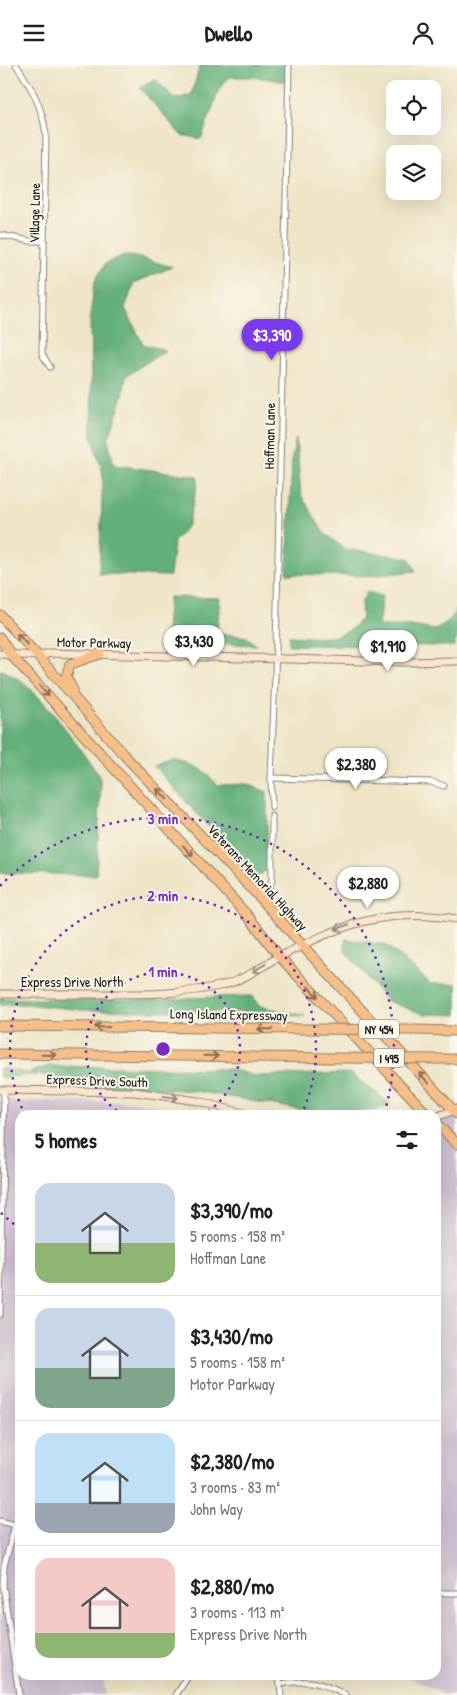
<!DOCTYPE html>
<meta charset="utf-8">
<style>
body{margin:0;font-family:"Patrick Hand",sans-serif;background:#f6f6f6;color:#202124;height:100vh;display:flex;flex-direction:column;font-size:19px;white-space:nowrap}
*{box-sizing:border-box;margin:0}
p{font-size:16px;color:#757577}
.icon{flex:none;width:28px;height:28px;fill:none;stroke:currentColor;stroke-width:2;stroke-linecap:round;stroke-linejoin:round}
.map{position:relative;flex:1;overflow:hidden}
.side{position:absolute;left:15px;top:1045px;width:426px;height:570px;display:flex;flex-direction:column;background:#fff;border-radius:15px;box-shadow:0 5px 20px #0002}
.side>*{flex:none}
.buttons{position:absolute;left:386px;top:15px;display:grid;gap:10px}
.buttons a{display:grid;place-items:center;width:55px;height:55px;border-radius:10px;background:#fff;box-shadow:0 5px 20px #0002;font-size:25px}
.price{position:absolute;translate:-50% -42px;padding:0 11px;border-radius:18px;background:#fff;color:#222;font-size:16px;line-height:32px;filter:drop-shadow(0 1px 2px #0008)}
.price::after{content:'';position:absolute;left:50%;top:30px;width:15px;height:11px;margin-left:-8px;background:inherit;clip-path:polygon(0 0,100% 0,50% 100%)}
.price.active{background:#7c3aed;color:#fff}
ul{padding:0;list-style:none}
li{display:flex;align-items:center;gap:15px;height:125px;padding:0 20px}
li+li{border-top:1px solid #e0e0e0}
li span{display:grid;place-items:center;flex:none;width:140px;height:100px;border-radius:15px;color:#555}
li>.icon{margin-inline-start:auto}
span .icon{width:60px;height:60px;fill:#fffc;stroke-width:1}
li b{font-size:21px}
h2{display:flex;justify-content:space-between;align-items:center;height:60px;padding:0 20px;font-size:21px}
header{display:flex;justify-content:space-between;align-items:center;height:65px;padding:0 20px;background:#fff;font-size:22px;font-weight:800}
.map>svg:first-child{display:block}
.industrial{fill:#cebed2}
.green{fill:#78cb8e;stroke:#4a7455}
.forest{fill:#62af79;stroke:#3f664a}
.lines{fill:none;stroke-linecap:round;stroke-linejoin:round}
.minor-casing{stroke:#858071;stroke-width:7}
.secondary-casing{stroke:#858071;stroke-width:9}
.trunk-casing{stroke:#858071;stroke-width:11}
.motorway-casing{stroke:#858071;stroke-width:11}
.minor{stroke:#fff;stroke-width:5}
.secondary{stroke:#fce5cf;stroke-width:7}
.trunk{stroke:#f7be88;stroke-width:9}
.motorway{stroke:#f7be88;stroke-width:9}
.motorway-bridge-casing{stroke:#858071;stroke-width:11;stroke-linecap:butt}
.motorway-bridge{stroke:#f7be88;stroke-width:9}
.oneway{stroke:#8a6d52}
.oneway2{stroke:#978b7e}
.ring{fill:none;stroke:#7b2cbf;stroke-width:2.5;stroke-dasharray:2.5 5}
.labels{text-anchor:middle;dominant-baseline:central;stroke-width:4;stroke-linejoin:round;paint-order:stroke}
.shield{fill:#fbf7ec;stroke:#5f5e5a;stroke-width:1}
.shield-label{font-size:12px;font-weight:bold;fill:#1c1c1c}
.street-label{font-size:14px;fill:#1c1c1c;stroke:#fbf7ec}
.centre{fill:#7b2cbf;stroke:#fbf7ec;stroke-width:2.5}
.ring-label{font-size:15px;text-anchor:middle;font-weight:bold;fill:#7b2cbf;stroke:#fbf7ec;stroke-width:4;stroke-linejoin:round;paint-order:stroke}
</style>
<header><svg class="icon" aria-label="menu" viewBox="0 0 24 24"><path d="M4 6h16M4 12h16M4 18h16"/></svg>Dwello<svg class="icon" aria-label="person" viewBox="0 0 24 24"><circle cx="12" cy="8" r="4"/><path d="M4 21q1-7 8-7t8 7"/></svg></header>
<div class="map">
<svg width="457" height="1630" viewBox="0 0 457 1630">
<rect width="100%" height="100%" fill="#fbf7ec"/>
<filter id="ink" filterUnits="userSpaceOnUse"><feTurbulence type="fractalNoise" baseFrequency=".02" numOctaves="2"/><feDisplacementMap in="SourceGraphic" scale="10" xChannelSelector="R" yChannelSelector="G"/><feConvolveMatrix kernelMatrix="1 2 1 2 8 2 1 2 1" color-interpolation-filters="sRGB"/></filter>
<filter id="wash" filterUnits="userSpaceOnUse"><feTurbulence type="fractalNoise" baseFrequency=".0096" numOctaves="4" result="noise"/><feDisplacementMap in="SourceGraphic" scale="20" xChannelSelector="R" yChannelSelector="G"/><feGaussianBlur stdDeviation="1.12" result="paint"/><feColorMatrix in="noise" values="0 0 0 0 0 0 0 0 0 0 0 0 0 0 0 0 0 1.4 0 .05"/><feComposite in="paint" operator="in"/></filter>
<g filter="url(#wash)">
<rect width="100%" height="100%" fill="#eee4c6"/>
<!-- industrial -->
<g class="industrial">
<polygon points="0,1036 132,1037 212,1050 20,1050 20,1610 103,1610 105,1630 0,1630"/>
<polygon points="457,1048 457,1630 445,1630 406,1610 436,1610 436,1053"/>
</g>
<!-- green -->
<polygon class="green" points="0,1003 38,1010 0,1012"/>
<!-- forest -->
<g class="forest">
<polygon points="199,0 287,0 288,17 256,12 229,12 219,25 201,74 181,70 140,23 155,14 175,34 191,30 200,1"/>
<polygon points="124,190 141,193 172,202 134,218 125,243 143,279 166,285 126,311 123,331 108,375 114,400 197,411 198,417 188,460 174,476 170,511 99,509 103,409 92,371 90,251 95,216 105,199"/>
<polygon points="296,373 301,430 324,468 345,484 409,493 416,506 369,511 287,509 292,391"/>
<path d="M367 527 382 531 378 561H412L435 565 451 554 457 543V573L454 581 289 580V571C319 572 342 579 362 553L361 538Z"/>
<polygon points="169,532 220,533 217,568 247,572 256,580 165,576"/>
<path d="M0 605C32 611 79 683 99 710L101 721 96 810 0 808Z"/>
<path d="M173 695C197 700 201 702 218 720L247 719 267 727V805L255 813 154 701Z"/>
<polygon points="345,874 386,880 431,919 457,919 457,950 423,949 387,936 345,886"/>
<polygon points="252,931 259,941 305,951 247,947 82,945 25,939 0,940 0,933 149,935 212,932"/>
<polygon points="50,1001 230,1004 255,1011 350,1008 390,1039 373,1046 330,1050 196,1026 81,1019 30,1007"/>
</g>
</g>
<g filter="url(#ink)">
<g class="lines">
<defs>
<g id="minor">
<path d="M16 0C32 22 42 42 46 69L42 289 50 302"/>
<polyline points="0,170 30,176 44,176"/>
<polyline points="271,713 431,717 444,721"/>
<polyline points="272,742 271,713 276,584 289,0"/>
<polyline points="264,837 272,815 272,751"/>
<polyline points="0,1250 4,1025"/>
<polyline points="0,1456 20,1461"/>
<polyline points="15,1460 4,1501 3,1520 19,1630"/>
<polyline points="436,1528 457,1528"/>
<polyline points="279,1610 281,1630"/>
<path d="M280 1619C311 1614 319 1617 346 1630"/>
<polyline points="176,1630 189,1610"/>
</g>
<g id="secondary">
<polyline points="0,589 38,591 51,588 404,597 457,596"/>
<path d="M0 929C38 929 76 929 114 929 150 929 187 929 223 920 242 916 259 903 277 893 341 860 383 842 457 854"/>
<polyline points="0,1025 135,1027 198,1036 250,1050"/>
<polyline points="436,1052 457,1044"/>
</g>
<g id="trunk">
<polyline points="0,550 38,591 124,690 264,837 302,880 457,1049"/>
<polyline points="0,573 11,590 248,851 280,892 428,1050"/>
<polyline points="73,625 66,612 70,599 100,589"/>
<polyline points="436,1058 457,1079"/>
</g>
<g id="motorway">
<polyline points="0,961 313,964"/>
<polyline points="413,965 457,966"/>
<polyline points="0,989 340,993"/>
<polyline points="439,994 457,994"/>
</g>
</defs>
<!-- minor casing -->
<use href="#minor" class="minor-casing"/>
<!-- secondary casing -->
<use href="#secondary" class="secondary-casing"/>
<!-- trunk casing -->
<use href="#trunk" class="trunk-casing"/>
<!-- motorway casing -->
<use href="#motorway" class="motorway-casing"/>
<!-- minor -->
<use href="#minor" class="minor"/>
<!-- secondary -->
<use href="#secondary" class="secondary"/>
<!-- trunk -->
<use href="#trunk" class="trunk"/>
<!-- motorway -->
<use href="#motorway" class="motorway"/>
<defs>
<g id="motorway-bridge">
<polyline points="313,964 413,965"/>
<polyline points="340,993 439,994"/>
</g>
</defs>
<!-- motorway-bridge casing -->
<use href="#motorway-bridge" class="motorway-bridge-casing"/>
<!-- motorway-bridge -->
<use href="#motorway-bridge" class="motorway-bridge"/>
</g>
<!-- one-way arrows -->
<defs><path id="oneway-shaft" d="M-6 0H5M1.5-3L5.5 0L1.5 3" fill="none" stroke-width="1.6" stroke-linecap="round" stroke-linejoin="round" transform="scale(1.25)"/></defs>
<g class="oneway">
<use href="#oneway-shaft" transform="translate(22 574) rotate(-133)"/>
<use href="#oneway-shaft" transform="translate(44 626) rotate(48)"/>
<use href="#oneway-shaft" transform="translate(162 729) rotate(-134)"/>
<use href="#oneway-shaft" transform="translate(188 786) rotate(48)"/>
<use href="#oneway-shaft" transform="translate(313 927) rotate(47)"/>
<use href="#oneway-shaft" transform="translate(102 962) rotate(-179)"/>
<use href="#oneway-shaft" transform="translate(265 964) rotate(-179)"/>
<use href="#oneway-shaft" transform="translate(49 990) rotate(1)"/>
<use href="#oneway-shaft" transform="translate(211 991) rotate(1)"/>
<use href="#oneway-shaft" transform="translate(424 1013) rotate(-132)"/>
</g>
<g class="oneway2">
<use href="#oneway-shaft" transform="translate(342 862) rotate(161)"/>
<use href="#oneway-shaft" transform="translate(259 903) rotate(149)"/>
<use href="#oneway-shaft" transform="translate(171 1032) rotate(8)"/>
</g>
</g>
<!-- distance rings -->
<g class="ring">
<path d="M123 1050A77 77 0 1 1 203 1050"/>
<path d="M25 1050A153 153 0 1 1 301 1050"/>
<path d="M20 1164A230 230 0 0 1 0 1147M0 821A230 230 0 0 1 384 1049"/>
</g>
<g class="labels">
<!-- shield labels -->
<g class="shield">
<rect x="359" y="954.5" width="40" height="19" rx="4"/>
<rect x="374" y="983.5" width="30" height="19" rx="4"/>
</g>
<g class="shield-label">
<text x="379" y="964">NY 454</text>
<text x="389" y="993">I 495</text>
</g>
<!-- street labels -->
<g class="street-label">
<text transform="translate(34 148) rotate(-89)">Village Lane</text>
<text transform="translate(269 371) rotate(-89)">Hoffman Lane</text>
<text transform="translate(94 577) rotate(1)">Motor Parkway</text>
<text transform="translate(258 812) rotate(47)">Veterans Memorial Highway</text>
<text x="72" y="916">Express Drive North</text>
<text transform="translate(229 949) rotate(1)">Long Island Expressway</text>
<text transform="translate(97 1015) rotate(2)">Express Drive South</text>
</g>
</g>
<circle cx="163" cy="984" r="8" class="centre"/>
<g class="ring-label">
<text x="163" y="759">3 min</text>
<text x="163" y="836">2 min</text>
<text x="163" y="912">1 min</text>
</g>
</svg>
<div class="buttons">
<a><svg class="icon" aria-label="locate" viewBox="0 0 24 24"><circle cx="12" cy="12" r="6"/><path d="M12 2v4M12 18v4M2 12h4M18 12h4"/></svg></a>
<a><svg class="icon" aria-label="layers" viewBox="0 0 24 24"><path d="M12 4l9 5-9 5-9-5zM3 14l9 5 9-5"/></svg></a>
</div>
<b class="price active" style="left:272px;top:296px">$3,390</b>
<b class="price" style="left:194px;top:602px">$3,430</b>
<b class="price" style="left:388px;top:607px">$1,910</b>
<b class="price" style="left:356px;top:725px">$2,380</b>
<b class="price" style="left:368px;top:844px">$2,880</b>
<section class="side">
<h2>5 homes<svg class="icon" aria-label="filters" viewBox="0 0 24 24"><path d="M4 7h16M4 17h16"/><circle cx="9" cy="7" r="2"/><circle cx="15" cy="17" r="2"/></svg></h2>
<ul>
<li><span style="background:linear-gradient(#c9d6e8 60%,#8fb573 0)"><svg class="icon" aria-label="home" viewBox="0 0 24 24"><path d="M3 11l9-7 9 7M6 9v11h12V9"/></svg></span><div><b>$3,390/mo</b><p>5 rooms · 158 m²</p><p>Hoffman Lane</p></div></li>
<li><span style="background:linear-gradient(#c9d6e8 60%,#7fa58c 0)"><svg class="icon" aria-label="home" viewBox="0 0 24 24"><path d="M3 11l9-7 9 7M6 9v11h12V9"/></svg></span><div><b>$3,430/mo</b><p>5 rooms · 158 m²</p><p>Motor Parkway</p></div></li>
<li><span style="background:linear-gradient(#bfe0f5 70%,#9aa5b1 0)"><svg class="icon" aria-label="home" viewBox="0 0 24 24"><path d="M3 11l9-7 9 7M6 9v11h12V9"/></svg></span><div><b>$2,380/mo</b><p>3 rooms · 83 m²</p><p>John Way</p></div></li>
<li><span style="background:linear-gradient(#f6c9c9 75%,#8fb573 0)"><svg class="icon" aria-label="home" viewBox="0 0 24 24"><path d="M3 11l9-7 9 7M6 9v11h12V9"/></svg></span><div><b>$2,880/mo</b><p>3 rooms · 113 m²</p><p>Express Drive North</p></div></li>
</ul>
</section>
</div>
